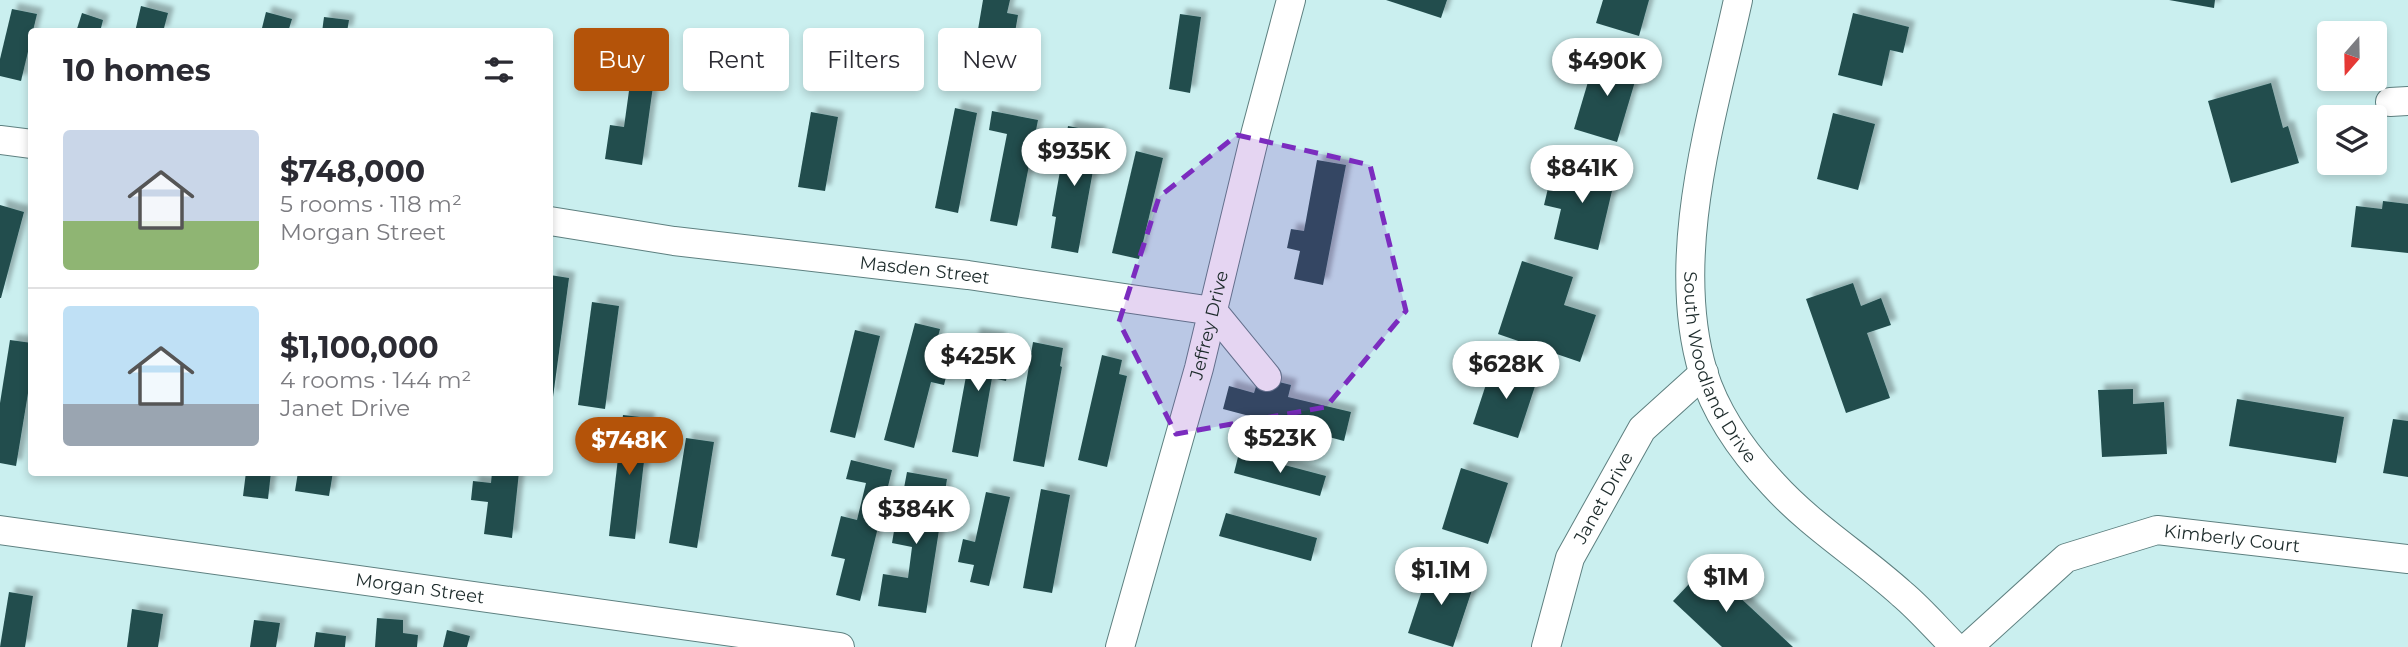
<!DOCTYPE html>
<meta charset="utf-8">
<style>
body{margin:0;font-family:Montserrat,sans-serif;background:#f2f2f3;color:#2b2b33;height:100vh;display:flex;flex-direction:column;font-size:26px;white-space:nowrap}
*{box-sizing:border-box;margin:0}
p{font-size:23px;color:#7c7c81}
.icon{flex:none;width:38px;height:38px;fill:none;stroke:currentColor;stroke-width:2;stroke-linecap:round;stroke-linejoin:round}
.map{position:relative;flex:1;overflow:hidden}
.panel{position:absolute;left:28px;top:28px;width:525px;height:448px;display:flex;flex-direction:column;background:#fff;border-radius:7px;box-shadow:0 4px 10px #0003}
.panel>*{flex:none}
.hud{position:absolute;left:574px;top:28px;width:665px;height:63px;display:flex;gap:14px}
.needle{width:46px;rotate:200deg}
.buttons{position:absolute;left:2317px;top:21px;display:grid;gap:14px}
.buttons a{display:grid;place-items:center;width:70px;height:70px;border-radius:7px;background:#fff;box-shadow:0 4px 10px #0003;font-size:35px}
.price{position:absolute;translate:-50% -60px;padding:0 16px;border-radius:24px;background:#fff;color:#222;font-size:23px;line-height:46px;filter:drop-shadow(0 2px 4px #0008)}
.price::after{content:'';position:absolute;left:50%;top:42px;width:21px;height:16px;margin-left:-10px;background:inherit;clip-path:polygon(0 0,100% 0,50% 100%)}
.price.selected{background:#b45309;color:#fff}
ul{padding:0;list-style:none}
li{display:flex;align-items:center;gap:21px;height:175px;padding:0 35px}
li+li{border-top:2px solid #e1e1e2}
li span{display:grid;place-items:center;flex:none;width:196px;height:140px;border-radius:7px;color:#555}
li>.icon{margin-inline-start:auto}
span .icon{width:84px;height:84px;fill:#fffc;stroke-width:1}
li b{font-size:30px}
h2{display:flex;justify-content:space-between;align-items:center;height:84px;padding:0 35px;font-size:30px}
.chip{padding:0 24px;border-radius:7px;background:#fff;box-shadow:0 4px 10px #0003;font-size:24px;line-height:63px}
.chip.selected{background:#b45309;color:#fff}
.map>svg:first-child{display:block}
.building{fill:#224e4e;filter:url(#shadow)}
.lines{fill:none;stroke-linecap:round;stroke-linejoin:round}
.street-casing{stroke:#5e8080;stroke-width:30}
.street{stroke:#fff;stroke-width:28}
.marked{fill:#7b2cbf;fill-opacity:0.2;stroke:#7b2cbf;stroke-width:5;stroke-dasharray:14 9;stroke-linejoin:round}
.labels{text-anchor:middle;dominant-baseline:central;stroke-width:7;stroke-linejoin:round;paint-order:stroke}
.street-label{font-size:18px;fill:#1d2b2b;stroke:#caefef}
</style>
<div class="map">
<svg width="2408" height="647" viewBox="0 0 2408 647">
<defs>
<filter id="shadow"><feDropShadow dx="6" dy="-6" stdDeviation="2" flood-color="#0004"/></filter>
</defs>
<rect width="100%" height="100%" fill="#caefef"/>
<!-- building -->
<g class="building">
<polygon points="983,0 1010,0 1007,13 1018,15 1014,38 1002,35 995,81 970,77"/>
<polygon points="1386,0 1447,0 1441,18"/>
<polygon points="1603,0 1649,0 1639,36 1596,23"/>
<polygon points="2169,0 2215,0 2214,8"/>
<polygon points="141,6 168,13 163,32 135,32"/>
<polygon points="12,9 37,14 21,81 0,76 0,59"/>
<polygon points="266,12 292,19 288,32 261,32"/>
<polygon points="82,13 103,20 100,32 76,32"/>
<polygon points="1853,13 1909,27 1903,53 1890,50 1882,86 1838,75"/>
<polygon points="1180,14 1201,17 1190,93 1169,89"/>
<polygon points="324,17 349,20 347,32 322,32"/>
<polygon points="1596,55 1639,68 1617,142 1574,129"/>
<polygon points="632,69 655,72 642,165 605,159 610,125 624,127"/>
<polygon points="2271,83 2283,128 2288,126 2299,163 2231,183 2208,101"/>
<polygon points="955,108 977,113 958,213 935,208"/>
<polygon points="992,111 1038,120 1017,226 990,221 1007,134 989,130"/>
<polygon points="811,112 838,117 825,191 798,187"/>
<polygon points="1833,113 1875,124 1858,190 1817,179"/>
<polygon points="1068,126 1100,132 1078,253 1051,248 1056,217 1052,216"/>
<polygon points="1136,151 1163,158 1139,259 1112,253"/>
<polygon points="1317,160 1346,165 1323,285 1294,279 1300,251 1287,248 1291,229 1304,231"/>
<polygon points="1573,163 1616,174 1598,250 1554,239 1561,209 1544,205 1550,180 1568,185"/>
<polygon points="2383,201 2408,204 2408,253 2351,247 2356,206 2382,209"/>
<polygon points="0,205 24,212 1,298 0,298"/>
<polygon points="1522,261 1573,277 1564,305 1596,315 1580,362 1498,334"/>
<polygon points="550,275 569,278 553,397 550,397"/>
<polygon points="1853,283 1861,306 1881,298 1891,325 1867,333 1890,398 1846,413 1806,299"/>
<polygon points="592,302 619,306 605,409 578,405"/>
<polygon points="915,323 940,329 933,356 950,361 944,385 931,382 914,448 884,440"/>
<polygon points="855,330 880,336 855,438 830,432"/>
<polygon points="974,333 1000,338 996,359 1010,361 1006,381 992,378 978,457 952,452"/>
<polygon points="10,340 32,343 32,369 16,466 0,463 0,403"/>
<polygon points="1033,342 1063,348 1060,366 1062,367 1044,467 1013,461"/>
<polygon points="1102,355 1122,360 1119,374 1127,376 1107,467 1078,460"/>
<polygon points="1493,363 1538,377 1518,438 1473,424"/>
<polygon points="1259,377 1291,385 1288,397 1351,412 1344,441 1223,409 1229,386 1254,393"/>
<polygon points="2133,389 2133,404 2164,402 2167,454 2102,457 2098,390"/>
<polygon points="2237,399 2344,417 2336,463 2229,446"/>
<polygon points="623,415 649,418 635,539 609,536"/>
<polygon points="2393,419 2408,421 2408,477 2383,473"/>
<polygon points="686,438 714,442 697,548 669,543"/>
<polygon points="1239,453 1326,476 1320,496 1234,473"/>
<polygon points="851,460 892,470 860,601 836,595 845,559 831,556 841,516 857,520 866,483 846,479"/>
<polygon points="1461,468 1508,483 1488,544 1442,529"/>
<polygon points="246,472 271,472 268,499 243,496"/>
<polygon points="298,472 333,472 329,496 295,491"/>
<polygon points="492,472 519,472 512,538 484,534 488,502 471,500 473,481 491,483"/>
<polygon points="907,472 947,479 926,613 878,606 883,574 908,578 912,547 892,543 897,513 916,516 920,491 904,488"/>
<polygon points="1041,489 1070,495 1052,593 1023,588"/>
<polygon points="986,492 1010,497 989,586 970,582 974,565 958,562 963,539 975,542"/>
<polygon points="1226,513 1317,538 1311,561 1219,536"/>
<polygon points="1430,566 1475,581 1453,647 1408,633"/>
<polygon points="1706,566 1793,647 1722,647 1673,601"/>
<polygon points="9,592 33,596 25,647 0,647"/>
<polygon points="132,609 163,614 158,647 127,647"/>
<polygon points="377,618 403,620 403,633 418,635 417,647 375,647"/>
<polygon points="254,620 280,623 276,647 250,647"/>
<polygon points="447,630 470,636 467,647 443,647"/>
<polygon points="316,632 346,636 345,647 314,647"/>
</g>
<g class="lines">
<defs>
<g id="street">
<path id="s1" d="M1738 0C1713 115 1668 255 1703 372 1716 414 1743 452 1773 484 1811 526 1860 556 1902 594 1921 610 1937 629 1955 647"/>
<polyline points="2390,102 2408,101"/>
<polyline points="0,140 32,144"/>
<path id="s2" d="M550 221 674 241 968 275 1213 311 1267 377"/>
<path id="s3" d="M0 530 840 647"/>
<path id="s4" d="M1120 647 1199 368 1256 131 1291 0"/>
<path id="s5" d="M1546 647 1570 558 1642 429 1704 373"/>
<path id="s6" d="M1968 647 2066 558 2157 530 2408 559"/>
</g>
</defs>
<!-- street casing -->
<use href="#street" class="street-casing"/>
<!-- street -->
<use href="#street" class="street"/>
</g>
<!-- marked area -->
<path class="marked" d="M1237 135 1370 165 1406 311 1326 407 1176 434 1119 322 1159 197Z"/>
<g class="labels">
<!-- street labels -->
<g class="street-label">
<text stroke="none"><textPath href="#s2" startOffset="378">Masden Street</textPath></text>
<text stroke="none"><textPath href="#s4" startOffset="334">Jeffrey Drive</textPath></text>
<text stroke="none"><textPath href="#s1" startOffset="378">South Woodland Drive</textPath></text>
<text stroke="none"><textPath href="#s5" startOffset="161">Janet Drive</textPath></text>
<text stroke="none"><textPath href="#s6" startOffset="303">Kimberly Court</textPath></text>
<text stroke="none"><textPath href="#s3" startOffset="424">Morgan Street</textPath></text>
</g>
</g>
</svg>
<div class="buttons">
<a><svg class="needle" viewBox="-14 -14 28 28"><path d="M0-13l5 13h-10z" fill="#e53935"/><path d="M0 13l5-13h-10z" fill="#7c7c81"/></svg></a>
<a><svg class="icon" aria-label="layers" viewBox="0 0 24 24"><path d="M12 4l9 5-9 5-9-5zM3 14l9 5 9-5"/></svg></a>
</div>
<b class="price" style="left:1607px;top:98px">$490K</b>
<b class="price" style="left:1074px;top:188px">$935K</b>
<b class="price" style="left:1582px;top:205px">$841K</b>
<b class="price" style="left:978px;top:393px">$425K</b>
<b class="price" style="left:1506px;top:401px">$628K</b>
<b class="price" style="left:1280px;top:475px">$523K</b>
<b class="price selected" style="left:629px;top:477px">$748K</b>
<b class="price" style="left:916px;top:546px">$384K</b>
<b class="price" style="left:1441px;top:607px">$1.1M</b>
<b class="price" style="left:1726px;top:614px">$1M</b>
<div class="hud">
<a class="chip selected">Buy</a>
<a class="chip">Rent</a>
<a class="chip">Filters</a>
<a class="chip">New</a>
</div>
<section class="panel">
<h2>10 homes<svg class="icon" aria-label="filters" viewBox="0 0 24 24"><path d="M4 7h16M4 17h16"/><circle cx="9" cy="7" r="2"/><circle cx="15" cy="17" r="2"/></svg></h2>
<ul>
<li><span style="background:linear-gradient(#c9d6e8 65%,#8fb573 0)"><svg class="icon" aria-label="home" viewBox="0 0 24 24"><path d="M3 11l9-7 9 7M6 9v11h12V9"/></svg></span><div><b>$748,000</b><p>5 rooms · 118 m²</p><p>Morgan Street</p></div></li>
<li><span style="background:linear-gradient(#bfe0f5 70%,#9aa5b1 0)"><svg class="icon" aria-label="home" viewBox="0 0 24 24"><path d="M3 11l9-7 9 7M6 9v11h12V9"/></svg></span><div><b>$1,100,000</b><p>4 rooms · 144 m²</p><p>Janet Drive</p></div></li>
</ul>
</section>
</div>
